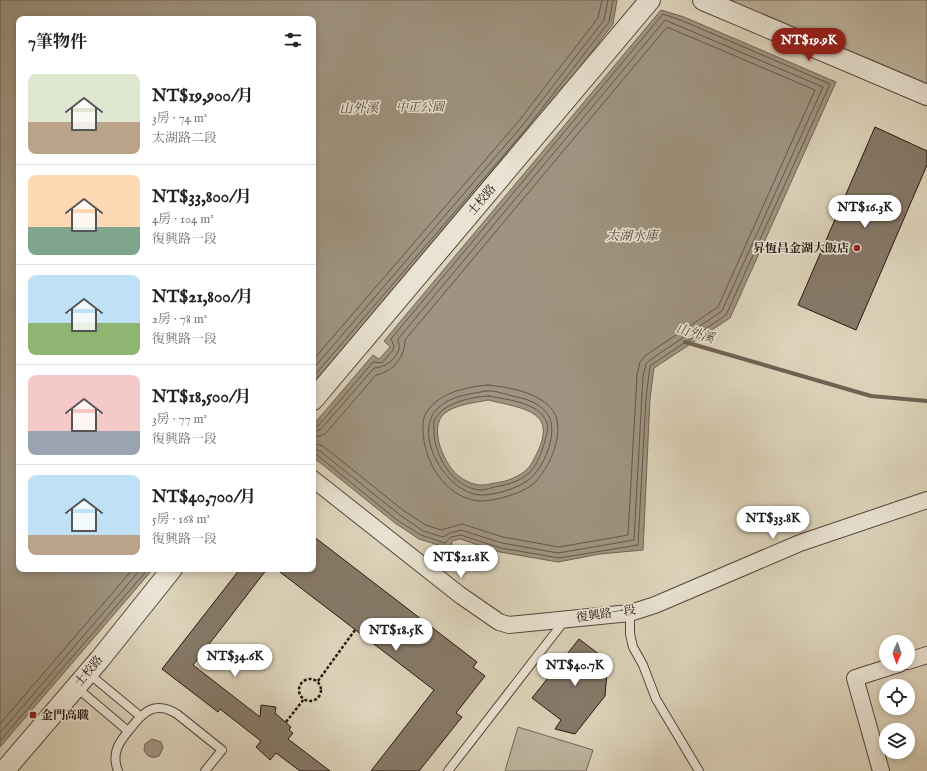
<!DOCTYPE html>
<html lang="zh-TW">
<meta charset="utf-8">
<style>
body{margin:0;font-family:"IM FELL English","Noto Serif TC",serif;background:#f2f2f2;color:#222;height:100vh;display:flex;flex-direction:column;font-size:15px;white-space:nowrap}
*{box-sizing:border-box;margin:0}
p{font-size:13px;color:#767676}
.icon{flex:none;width:22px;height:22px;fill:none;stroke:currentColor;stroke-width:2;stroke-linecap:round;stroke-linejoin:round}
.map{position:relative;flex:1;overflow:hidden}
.side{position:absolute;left:16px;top:16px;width:300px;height:556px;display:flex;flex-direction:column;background:#fff;border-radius:8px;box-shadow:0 2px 6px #0003}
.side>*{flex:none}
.needle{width:26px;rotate:182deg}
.buttons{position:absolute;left:879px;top:635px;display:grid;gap:8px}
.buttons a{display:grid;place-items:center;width:36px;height:36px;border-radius:50%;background:#fff;box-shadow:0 2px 6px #0003;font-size:20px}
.price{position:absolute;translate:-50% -34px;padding:0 9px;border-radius:14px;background:#fff;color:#222;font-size:13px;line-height:26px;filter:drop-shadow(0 1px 2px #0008)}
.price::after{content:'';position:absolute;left:50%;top:24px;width:12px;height:9px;margin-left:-6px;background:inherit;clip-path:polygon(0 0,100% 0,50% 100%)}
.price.active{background:#8f2418;color:#fff}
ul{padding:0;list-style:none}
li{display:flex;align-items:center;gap:12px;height:100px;padding:0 12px}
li+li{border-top:1px solid #e0e0e0}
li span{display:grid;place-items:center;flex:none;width:112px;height:80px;border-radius:8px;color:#555}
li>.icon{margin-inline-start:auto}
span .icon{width:48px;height:48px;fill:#fffc;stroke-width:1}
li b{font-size:17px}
h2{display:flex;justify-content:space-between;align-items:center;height:48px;padding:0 12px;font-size:17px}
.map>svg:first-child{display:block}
.green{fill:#beb49e;stroke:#726658}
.water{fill:#9f9481;stroke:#6f6254;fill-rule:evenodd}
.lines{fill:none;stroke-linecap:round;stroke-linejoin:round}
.shore{stroke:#635649;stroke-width:1}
.stream{stroke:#6f6254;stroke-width:4}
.building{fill:#867969;stroke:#271711}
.service-casing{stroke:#54463c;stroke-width:10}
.minor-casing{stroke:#54463c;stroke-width:18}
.tertiary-casing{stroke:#54463c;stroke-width:22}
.path{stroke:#271711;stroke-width:2.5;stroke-dasharray:3 2;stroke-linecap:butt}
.service{stroke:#e9e3d3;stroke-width:8}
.minor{stroke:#e9e3d3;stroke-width:16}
.tertiary{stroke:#e9e3d3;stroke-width:20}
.poi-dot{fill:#8f2418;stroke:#e9e3d3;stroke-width:1.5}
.labels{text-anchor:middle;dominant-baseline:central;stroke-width:3.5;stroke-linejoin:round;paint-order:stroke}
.park-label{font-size:12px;font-style:italic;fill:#54463b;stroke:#e9e3d3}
.street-label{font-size:12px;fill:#271711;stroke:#e9e3d3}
.poi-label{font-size:12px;font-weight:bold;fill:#271711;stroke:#e9e3d3;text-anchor:end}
.water-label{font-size:13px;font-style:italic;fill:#57493e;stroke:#e9e3d3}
</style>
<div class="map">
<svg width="927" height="771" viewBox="0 0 927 771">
<rect width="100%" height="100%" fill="#ddd4bb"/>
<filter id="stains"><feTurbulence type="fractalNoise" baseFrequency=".005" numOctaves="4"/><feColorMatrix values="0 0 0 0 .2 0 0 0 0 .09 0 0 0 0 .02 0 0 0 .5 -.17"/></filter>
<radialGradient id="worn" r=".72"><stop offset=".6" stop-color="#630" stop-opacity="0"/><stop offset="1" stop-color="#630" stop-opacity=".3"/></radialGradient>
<!-- green -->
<g class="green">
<polygon points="728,0 927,0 927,87"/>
<polygon points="518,727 593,750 586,771 505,771"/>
</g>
<!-- water -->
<g class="water">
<polygon points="0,0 617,0 613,24 530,132 313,383 313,19 19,19 19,569 153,569 0,747"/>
<path d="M661 10 684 17 836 82 730 318 654 368 650 398 643 550 600 554 558 562 500 552 460 539 452 541 451 549 419 539 395 523 313 457V425L373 355 379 359 390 347 384 341ZM488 400C532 410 562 413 530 466 524 474 511 480 501 482 492 483 483 487 474 484 470 483 464 480 460 477 445 467 427 427 445 413 457 404 474 403 488 400Z"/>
<path d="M152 739 161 742 163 748 159 756C152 759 147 757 144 750L145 744Z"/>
</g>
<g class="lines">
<!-- shore -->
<g class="shore">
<polyline points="313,360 518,122 598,18 602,0"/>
<polyline points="313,369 522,126 604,20 608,0"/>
<polyline points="313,377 526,129 609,22 613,0"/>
<path d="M488 385C508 387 536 392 550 407 569 426 550 470 532 485 520 494 495 501 480 501 446 499 423 461 423 429 423 424 423 419 425 415 436 393 466 387 488 385Z"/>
<path d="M486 391C494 390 504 394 513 396 525 399 536 401 545 411 562 427 544 470 527 481 515 489 496 495 481 495 447 494 411 434 438 408 450 396 470 394 486 391Z"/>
<path d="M489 396C507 400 540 402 547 423 549 429 546 435 545 441 542 451 538 463 531 471 523 480 510 484 499 486 493 487 486 490 481 490 453 489 434 455 434 431 434 427 433 422 435 419 445 402 471 397 489 396Z"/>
<polyline points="313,427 318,426 373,362 382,363 393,350 394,346 391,339 663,14 683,21 830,84 726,315 650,366 646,398 638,545 559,558 501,548 461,535 451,537 445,543 421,535 397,520 317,455 313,454"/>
<path d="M313 432 321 429 374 368C384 368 396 360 399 349 400 346 398 342 398 339L665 20 823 87 722 311 650 360 646 364 643 376 634 540 558 553 502 543 461 530 450 533 443 537 423 531 400 515 320 451 313 449"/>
<path d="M313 438 325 434 376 375C393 372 405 357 405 340L667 27 815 90 718 307 646 355 640 362 637 375 628 535 559 547 503 537 462 524 441 530 426 525 404 511 323 446 313 443"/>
<polyline points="0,724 133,569"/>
<polyline points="0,733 141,569"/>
<polyline points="0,741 148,569"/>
</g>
<!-- stream -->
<polyline class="stream" points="685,342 871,396 927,401"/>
</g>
<!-- building -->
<g class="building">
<polygon points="875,127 927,151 927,165 856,330 798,305"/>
<polygon points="313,536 477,662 473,667 485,676 456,713 462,717 419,771 371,771 434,690 276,569 313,569"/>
<polygon points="240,569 267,569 193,665 260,717 261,705 276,707 275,713 291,727 289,730 293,733 288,739 330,771 300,771 276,753 270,760 256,747 261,741 220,709 218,712 162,669"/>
<polygon points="579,639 608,661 605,696 575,734 555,729 561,720 532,698"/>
</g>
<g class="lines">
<defs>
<g id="service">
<polyline points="630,613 630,634 633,647 643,665 656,699 699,771"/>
<polyline points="88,673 140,716"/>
<polyline points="76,687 128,731"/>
<path d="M118 771C111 753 119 742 130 729 143 712 155 700 177 714L222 750 205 771"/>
<polyline points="448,771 565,620"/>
</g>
<g id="minor">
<polyline points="313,479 460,595 499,622 509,625 630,613 655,605 800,543 927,500"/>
<polyline points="908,661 927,655"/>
<polyline points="881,771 855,678 899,664"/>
</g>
<g id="tertiary">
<polyline points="703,0 927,95"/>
<polyline points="313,400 650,0"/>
<polyline points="4,771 100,659 172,569"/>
</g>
</defs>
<!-- service casing -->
<use href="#service" class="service-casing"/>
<!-- minor casing -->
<use href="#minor" class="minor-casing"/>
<!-- tertiary casing -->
<use href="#tertiary" class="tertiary-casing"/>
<!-- path -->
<g class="path">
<circle cx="310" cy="690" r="11"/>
<polyline points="318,681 355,630"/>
<polyline points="286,722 304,699"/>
</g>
<!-- service -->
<use href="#service" class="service"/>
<!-- minor -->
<use href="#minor" class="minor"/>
<!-- tertiary -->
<use href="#tertiary" class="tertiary"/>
</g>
<!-- markers -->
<g class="poi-dot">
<circle cx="857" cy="248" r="4"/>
<rect x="29" y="711" width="8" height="8" rx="2"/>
</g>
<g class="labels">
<!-- park labels -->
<g class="park-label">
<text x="420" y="107">中正公園</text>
</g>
<!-- street labels -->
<g class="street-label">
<text transform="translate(482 200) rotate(-50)">士校路</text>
<text transform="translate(606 614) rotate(-8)">復興路一段</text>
<text transform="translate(89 671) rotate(-50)">士校路</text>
</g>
<!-- poi labels -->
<g class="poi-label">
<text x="849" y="248">昇恆昌金湖大飯店</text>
<text x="41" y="715" text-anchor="start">金門高職</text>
</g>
<!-- water labels -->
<g class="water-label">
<text transform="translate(359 109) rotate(-1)">山外溪</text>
<text x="632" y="236">太湖水庫</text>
<text transform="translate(695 334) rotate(16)">山外溪</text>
</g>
</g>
<rect width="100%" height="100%" filter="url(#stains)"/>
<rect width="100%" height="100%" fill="url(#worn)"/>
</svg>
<div class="buttons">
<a><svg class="needle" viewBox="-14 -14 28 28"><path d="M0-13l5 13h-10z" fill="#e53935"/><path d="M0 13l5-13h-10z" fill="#767676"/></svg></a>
<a><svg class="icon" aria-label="locate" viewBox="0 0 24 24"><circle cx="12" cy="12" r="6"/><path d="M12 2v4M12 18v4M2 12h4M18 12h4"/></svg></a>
<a><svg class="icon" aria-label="layers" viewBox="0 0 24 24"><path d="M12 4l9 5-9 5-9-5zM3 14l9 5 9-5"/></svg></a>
</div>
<b class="price active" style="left:809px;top:62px">NT$19.9K</b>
<b class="price" style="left:865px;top:229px">NT$16.3K</b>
<b class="price" style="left:773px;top:540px">NT$33.8K</b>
<b class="price" style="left:461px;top:579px">NT$21.8K</b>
<b class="price" style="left:396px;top:652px">NT$18.5K</b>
<b class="price" style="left:235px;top:678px">NT$34.6K</b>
<b class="price" style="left:575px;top:687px">NT$40.7K</b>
<section class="side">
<h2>7筆物件<svg class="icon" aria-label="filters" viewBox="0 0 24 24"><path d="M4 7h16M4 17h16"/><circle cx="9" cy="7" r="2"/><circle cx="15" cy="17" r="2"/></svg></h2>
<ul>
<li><span style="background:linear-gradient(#dfe7d0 60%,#b9a48a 0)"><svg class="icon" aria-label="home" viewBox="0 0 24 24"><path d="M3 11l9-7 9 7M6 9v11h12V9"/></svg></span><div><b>NT$19,900/月</b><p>3房 · 74 m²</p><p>太湖路二段</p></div></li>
<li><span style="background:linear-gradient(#ffd9b3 65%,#7fa58c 0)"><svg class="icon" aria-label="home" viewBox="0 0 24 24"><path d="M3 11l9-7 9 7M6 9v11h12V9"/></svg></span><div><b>NT$33,800/月</b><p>4房 · 104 m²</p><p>復興路一段</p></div></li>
<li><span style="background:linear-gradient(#bfe0f5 60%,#8fb573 0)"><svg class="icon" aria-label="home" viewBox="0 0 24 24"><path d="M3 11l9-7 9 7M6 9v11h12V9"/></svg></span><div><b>NT$21,800/月</b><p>2房 · 78 m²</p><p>復興路一段</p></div></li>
<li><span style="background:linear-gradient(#f6c9c9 70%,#9aa5b1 0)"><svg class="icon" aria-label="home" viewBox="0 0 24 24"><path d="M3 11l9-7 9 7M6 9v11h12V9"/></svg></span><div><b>NT$18,500/月</b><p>3房 · 77 m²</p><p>復興路一段</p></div></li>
<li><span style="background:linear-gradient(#bfe0f5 75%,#b9a48a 0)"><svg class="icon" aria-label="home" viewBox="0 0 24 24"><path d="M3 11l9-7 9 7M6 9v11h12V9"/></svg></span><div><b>NT$40,700/月</b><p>5房 · 168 m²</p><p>復興路一段</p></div></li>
</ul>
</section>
</div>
